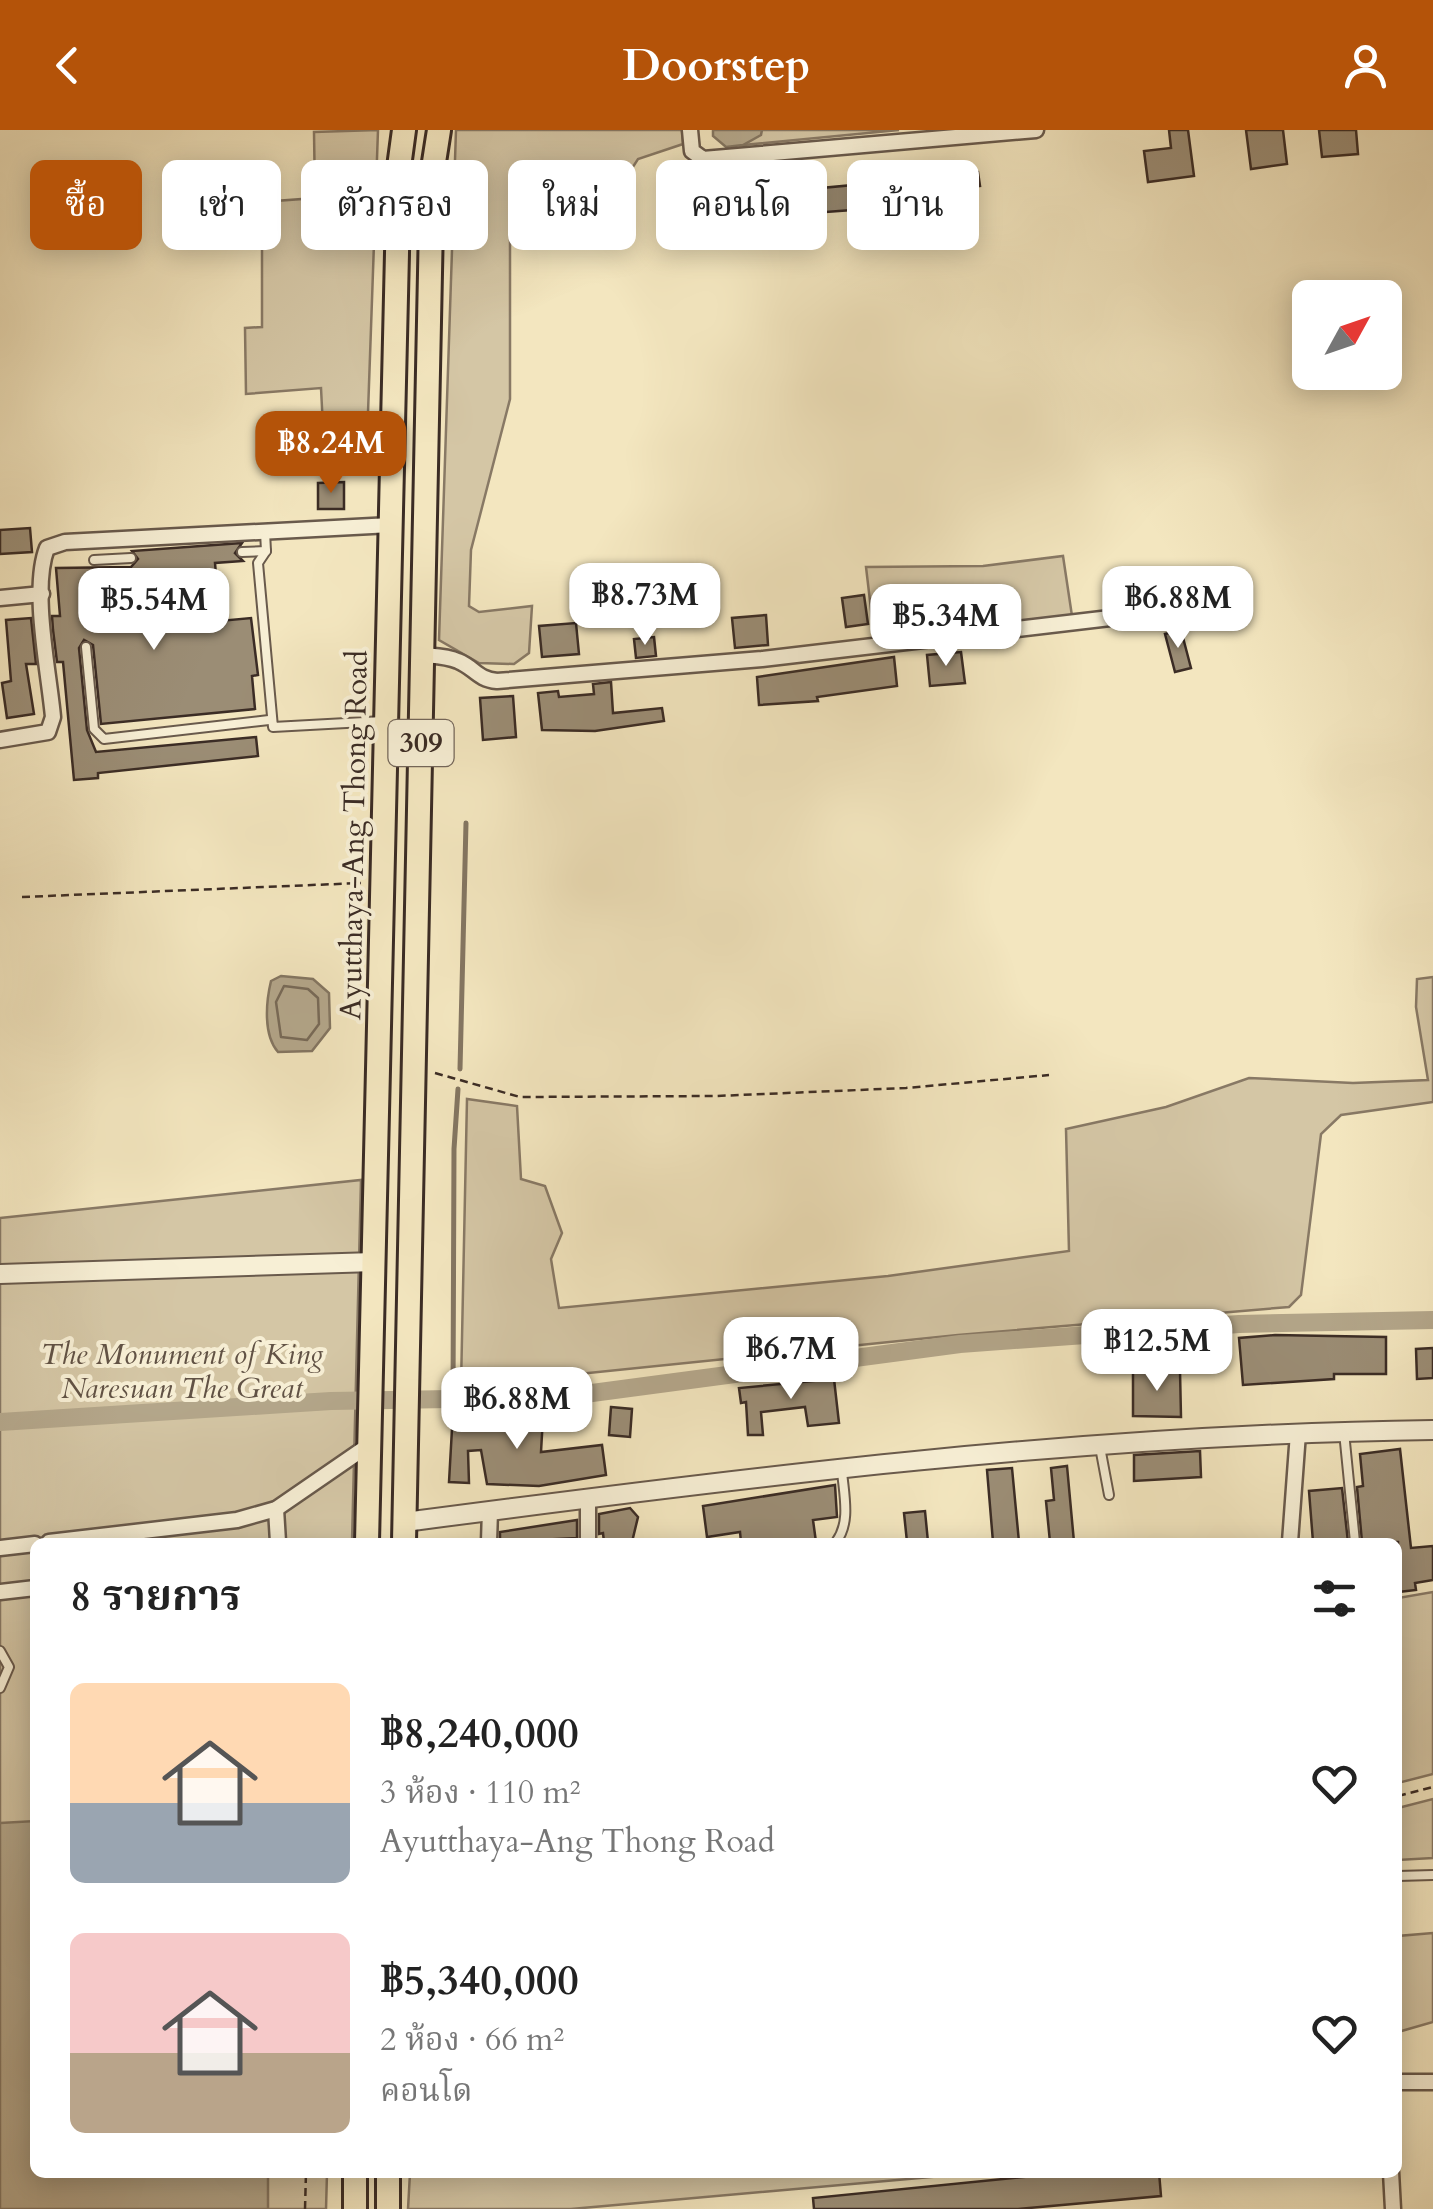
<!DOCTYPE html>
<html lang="th">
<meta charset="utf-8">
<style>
body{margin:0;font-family:Cardo,"Noto Serif Thai",serif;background:#f6f6f6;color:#222;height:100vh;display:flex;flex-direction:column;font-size:38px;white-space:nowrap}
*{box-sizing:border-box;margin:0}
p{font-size:32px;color:#767676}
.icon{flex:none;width:55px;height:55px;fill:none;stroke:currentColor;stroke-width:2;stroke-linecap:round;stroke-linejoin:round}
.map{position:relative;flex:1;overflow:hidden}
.details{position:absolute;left:30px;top:1408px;width:1372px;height:640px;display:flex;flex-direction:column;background:#fff;border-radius:15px;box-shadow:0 5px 25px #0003}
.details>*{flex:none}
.banner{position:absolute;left:30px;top:30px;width:1375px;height:90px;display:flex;gap:20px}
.needle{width:65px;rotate:50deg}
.tools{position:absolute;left:1292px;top:150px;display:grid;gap:20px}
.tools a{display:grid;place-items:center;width:110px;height:110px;border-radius:15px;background:#fff;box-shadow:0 5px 25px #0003;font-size:50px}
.price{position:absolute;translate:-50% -85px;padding:0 22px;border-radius:20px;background:#fff;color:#222;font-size:32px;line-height:65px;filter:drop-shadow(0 2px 5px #0008)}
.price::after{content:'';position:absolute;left:50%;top:60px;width:30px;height:22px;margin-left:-15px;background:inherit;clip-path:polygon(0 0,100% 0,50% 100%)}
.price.selected{background:#b45309;color:#fff}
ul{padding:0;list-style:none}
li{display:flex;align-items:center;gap:30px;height:250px;padding:0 40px}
li span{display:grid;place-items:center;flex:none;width:280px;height:200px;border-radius:15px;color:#555}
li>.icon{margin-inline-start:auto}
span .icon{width:120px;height:120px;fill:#fffc;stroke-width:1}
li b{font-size:42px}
h2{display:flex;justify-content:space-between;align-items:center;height:120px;padding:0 40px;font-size:42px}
.pill{padding:0 35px;border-radius:15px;background:#fff;box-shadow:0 5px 25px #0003;font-size:35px;line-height:90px}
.pill.selected{background:#b45309;color:#fff}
header{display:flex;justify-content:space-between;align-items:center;height:130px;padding:0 40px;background:#b45309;color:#fff;font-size:45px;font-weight:700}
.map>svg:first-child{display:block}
.green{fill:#d4c6a5;stroke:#887965;stroke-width:2.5}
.water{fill:#b4a78b;stroke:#847662;stroke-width:2.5}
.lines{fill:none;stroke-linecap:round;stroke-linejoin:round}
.shore{stroke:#786a58;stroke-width:2.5}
.stream{stroke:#847662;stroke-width:5}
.canal{stroke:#b4a78b;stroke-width:18}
.building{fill:#9b8d75;stroke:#3b2c25;stroke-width:2.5}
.service-casing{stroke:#695a4c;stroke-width:12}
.minor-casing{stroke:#695a4c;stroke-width:19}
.tertiary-casing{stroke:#695a4c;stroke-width:22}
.primary-casing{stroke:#3b2c25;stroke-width:28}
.path{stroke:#3b2c25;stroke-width:2.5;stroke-dasharray:8 5;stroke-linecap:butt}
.service{stroke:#f7efd5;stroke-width:8}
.minor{stroke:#f7efd5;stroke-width:14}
.tertiary{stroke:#f7efd5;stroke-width:18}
.primary{stroke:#f3e6bf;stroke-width:22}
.labels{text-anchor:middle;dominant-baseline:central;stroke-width:8;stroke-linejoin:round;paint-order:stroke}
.shield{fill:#f7efd5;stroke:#73665a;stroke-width:2.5}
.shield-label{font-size:28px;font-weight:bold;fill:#3b2c25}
.street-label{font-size:30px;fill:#3b2c25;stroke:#f7efd5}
.park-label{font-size:30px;font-style:italic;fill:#615245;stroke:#f7efd5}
</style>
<header><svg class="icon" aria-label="back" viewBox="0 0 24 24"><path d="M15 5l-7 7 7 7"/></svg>Doorstep<svg class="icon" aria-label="person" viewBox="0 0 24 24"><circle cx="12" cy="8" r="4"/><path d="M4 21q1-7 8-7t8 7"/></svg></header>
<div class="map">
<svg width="1433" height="2079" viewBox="0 0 1433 2079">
<rect width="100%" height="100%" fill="#f3e6bf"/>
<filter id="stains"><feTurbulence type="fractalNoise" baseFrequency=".002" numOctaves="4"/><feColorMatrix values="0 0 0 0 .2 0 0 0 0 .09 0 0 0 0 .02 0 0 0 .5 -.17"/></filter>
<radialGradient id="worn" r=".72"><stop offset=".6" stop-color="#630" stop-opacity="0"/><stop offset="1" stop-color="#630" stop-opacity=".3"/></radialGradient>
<!-- green -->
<g class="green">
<polygon points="378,0 367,311 351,322 324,317 321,258 246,264 245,198 262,197 262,72 315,68 314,2"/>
<polygon points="456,0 682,0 683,14 638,29 631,40 603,47 510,52 510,269 471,420 469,476 479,482 532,476 529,523 514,534 479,533 439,510"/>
<polygon points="762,0 899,0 743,15"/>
<polygon points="1063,426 1072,486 874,505 866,437 983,436"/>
<polygon points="1433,847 1433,972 1341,985 1321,1004 1301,1165 1289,1177 958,1205 461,1256 467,969 517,976 521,1049 545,1056 562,1103 551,1129 559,1178 888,1146 1069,1121 1066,999 1166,977 1249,948 1353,953 1428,950 1416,877 1417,849"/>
<polygon points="361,1050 352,1412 35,1412 35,2042 327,2043 326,2079 0,2079 0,1088"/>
<polygon points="1433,1462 1433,1644 1398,1653 1398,1468"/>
<polygon points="1433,1669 1433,1728 1398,1730 1398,1678"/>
<polygon points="1433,1803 1433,1892 1398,1902 1398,1806"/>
<polygon points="410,2043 410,2042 976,2043 571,2079 408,2079"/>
</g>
<!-- water -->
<g class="water">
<polygon points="713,0 762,0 761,5 743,15 726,17 713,6"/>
<path d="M281 846 313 849 329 863 330 898 312 921 278 922C263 905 266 872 271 851Z"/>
<polygon points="35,1691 35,2042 268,2043 268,2079 0,2079 0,1693"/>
</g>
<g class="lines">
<!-- shore -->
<polygon class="shore" points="284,856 308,859 318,868 319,894 307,910 281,907 276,872"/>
<!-- stream -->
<g class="stream">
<polyline points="460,939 466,693"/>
<polyline points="453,1269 454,1019 458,959"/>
</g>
<!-- canal -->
<polyline class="canal" points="0,1292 331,1271 562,1267 960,1214 1239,1194 1433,1190"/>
</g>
<!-- building -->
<g class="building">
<polygon points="1169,0 1188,0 1194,46 1148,52 1144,21 1171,18"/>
<polygon points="1246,0 1283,0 1287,34 1251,39"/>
<polygon points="1319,0 1356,0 1358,24 1322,27"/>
<polygon points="912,37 914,67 864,71 865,79 813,83 811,59 874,53 873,40"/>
<polygon points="678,38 705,40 705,54 757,51 758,81 678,79"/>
<polygon points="978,42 980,56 957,59 955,44"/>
<polygon points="344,352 344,379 318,379 318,353"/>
<polygon points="30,398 32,422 0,424 0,400"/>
<polygon points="242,413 235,423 243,431 215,433 220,491 251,488 258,545 252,546 255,579 101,594 93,515 84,510 79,518 87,600 96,622 256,607 258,626 98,643 98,648 74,650 63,532 57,532 53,500 52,486 60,486 56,438 131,437 138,429 132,421"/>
<polygon points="864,465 868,494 846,497 842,468"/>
<polygon points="766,485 768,515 735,518 732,488"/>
<polygon points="31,488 36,534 26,534 34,584 7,588 2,553 11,551 6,490"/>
<polygon points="576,493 579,524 542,527 539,496"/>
<polygon points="1181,500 1191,538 1175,542 1165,504"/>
<polygon points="654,507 656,526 636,528 634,509"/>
<polygon points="961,522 965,553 930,556 927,525"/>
<polygon points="894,527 897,556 817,567 818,571 759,575 757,547"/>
<polygon points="611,552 613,583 662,578 664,591 595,601 542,600 538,563 558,561 559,567 594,564 593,554"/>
<polygon points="513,566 516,607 483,610 480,568"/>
<polygon points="1275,1205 1386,1207 1386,1244 1334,1244 1334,1249 1243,1255 1239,1208"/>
<polygon points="1199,1209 1200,1235 1178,1236 1176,1210"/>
<polygon points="1433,1218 1433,1248 1417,1249 1416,1219"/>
<polygon points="1133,1241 1180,1241 1181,1287 1133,1286"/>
<polygon points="834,1249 839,1293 808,1296 805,1277 761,1282 763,1305 748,1305 746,1272 741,1273 739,1258"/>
<polygon points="611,1277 632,1279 630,1307 609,1305"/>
<polygon points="453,1281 543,1287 541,1322 602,1315 606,1345 539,1356 487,1354 481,1320 468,1321 469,1353 449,1352"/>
<polygon points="1400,1319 1411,1418 1433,1416 1433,1450 1415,1453 1416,1460 1398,1462 1398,1412 1362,1412 1357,1357 1363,1356 1360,1324"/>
<polygon points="1200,1321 1201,1347 1134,1351 1134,1325"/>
<polygon points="1067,1336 1074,1412 1050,1412 1046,1371 1054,1370 1051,1338"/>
<polygon points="1012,1338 1019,1412 993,1412 987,1340"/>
<polygon points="835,1355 837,1387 813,1390 816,1412 741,1412 740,1402 707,1407 703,1376"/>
<polygon points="1342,1358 1348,1412 1313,1412 1309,1361"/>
<polygon points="630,1378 638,1387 632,1412 604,1412 603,1403 599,1404 599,1384"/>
<polygon points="925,1381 928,1412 907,1412 904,1383"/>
<polygon points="577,1390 577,1408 500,1412 500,1402"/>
<polygon points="1073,2042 1159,2042 1161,2066 1018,2079 814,2079 813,2068"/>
</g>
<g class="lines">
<defs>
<g id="service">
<polyline points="265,402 266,421 258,433 273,597 383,591"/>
<polyline points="242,422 266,421"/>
<polyline points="94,430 131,428"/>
<polyline points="86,517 94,599 104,609 269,590"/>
<polyline points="1344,1302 1355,1412"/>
<polyline points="1100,1317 1109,1365"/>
<path d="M836 1412C851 1392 844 1366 842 1341"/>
<polyline points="0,1521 9,1537 0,1558"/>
<polyline points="1398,1746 1433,1745"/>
</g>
<g id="minor">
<polyline points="690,0 692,21 703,29 1036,0"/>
<polyline points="0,468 42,464"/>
<path d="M423 525C434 526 447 526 458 531 475 538 477 549 497 551L762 529 1127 486"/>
<path d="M0 610 48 602 53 587C49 542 31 459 47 418L65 412 391 395"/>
<polyline points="276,1379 278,1412"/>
<polyline points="49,1412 237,1390 276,1379 369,1315"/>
<polyline points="489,1412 490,1380"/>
<polyline points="588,1412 588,1368"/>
<polyline points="1290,1412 1298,1303"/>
<polyline points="0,1418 35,1414"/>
<polyline points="0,1462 35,1458"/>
<polyline points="1398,1952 1433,1952"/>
<polyline points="1391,2042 1393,2079"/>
</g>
<g id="tertiary">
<polyline points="0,1144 374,1132"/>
<path d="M405 1392C747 1347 1088 1304 1433 1300"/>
</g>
<g id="primary">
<polyline points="367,1412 399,37 404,0"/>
<polyline points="404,1412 432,45 439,0"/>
<polyline points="388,2042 388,2079"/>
<polyline points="355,2079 355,2042"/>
</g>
</defs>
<!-- service casing -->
<use href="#service" class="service-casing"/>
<!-- minor casing -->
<use href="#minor" class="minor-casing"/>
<!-- tertiary casing -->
<use href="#tertiary" class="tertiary-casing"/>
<!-- primary casing -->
<use href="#primary" class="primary-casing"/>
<!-- path -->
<g class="path">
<polyline points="22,767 361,753"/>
<polyline points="435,943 520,967 716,966 906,958 1049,945"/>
<polyline points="1398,1666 1433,1657"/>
<polyline points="305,2079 306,2042"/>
</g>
<!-- service -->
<use href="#service" class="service"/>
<!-- minor -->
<use href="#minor" class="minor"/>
<!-- tertiary -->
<use href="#tertiary" class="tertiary"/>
<!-- primary -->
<use href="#primary" class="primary"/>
</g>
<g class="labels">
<!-- shield labels -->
<rect class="shield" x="388.5" y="590" width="65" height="46" rx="8"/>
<g class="shield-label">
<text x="421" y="613">309</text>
</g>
<!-- street labels -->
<g class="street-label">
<text transform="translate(354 705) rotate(-89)">Ayutthaya-Ang Thong Road</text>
</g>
<!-- park labels -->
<g class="park-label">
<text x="182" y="1224">The Monument of King<tspan x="182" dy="34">Naresuan The Great</tspan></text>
</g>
</g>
<rect width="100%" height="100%" filter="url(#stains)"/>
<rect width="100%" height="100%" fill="url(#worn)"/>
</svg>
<div class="tools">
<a><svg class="needle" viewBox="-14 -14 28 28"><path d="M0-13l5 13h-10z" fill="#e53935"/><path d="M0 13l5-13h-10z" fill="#767676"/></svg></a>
</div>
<b class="price selected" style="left:331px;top:366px">฿8.24M</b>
<b class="price" style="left:645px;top:518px">฿8.73M</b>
<b class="price" style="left:1178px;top:521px">฿6.88M</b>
<b class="price" style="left:154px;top:523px">฿5.54M</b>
<b class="price" style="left:946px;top:539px">฿5.34M</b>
<b class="price" style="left:1157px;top:1264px">฿12.5M</b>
<b class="price" style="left:791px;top:1272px">฿6.7M</b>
<b class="price" style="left:517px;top:1322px">฿6.88M</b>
<div class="banner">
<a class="pill selected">ซื้อ</a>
<a class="pill">เช่า</a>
<a class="pill">ตัวกรอง</a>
<a class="pill">ใหม่</a>
<a class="pill">คอนโด</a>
<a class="pill">บ้าน</a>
</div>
<section class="details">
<h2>8 รายการ<svg class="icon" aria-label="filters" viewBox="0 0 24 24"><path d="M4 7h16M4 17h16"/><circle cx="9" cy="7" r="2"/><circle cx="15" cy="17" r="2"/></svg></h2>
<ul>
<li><span style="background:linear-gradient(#ffd9b3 60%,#9aa5b1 0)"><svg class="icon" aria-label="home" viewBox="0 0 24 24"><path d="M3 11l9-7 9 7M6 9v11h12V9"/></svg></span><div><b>฿8,240,000</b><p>3 ห้อง · 110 m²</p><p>Ayutthaya-Ang Thong Road</p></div><svg class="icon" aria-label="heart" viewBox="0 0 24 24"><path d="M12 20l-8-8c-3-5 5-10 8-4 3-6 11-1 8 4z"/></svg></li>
<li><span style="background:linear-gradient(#f6c9c9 60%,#b9a48a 0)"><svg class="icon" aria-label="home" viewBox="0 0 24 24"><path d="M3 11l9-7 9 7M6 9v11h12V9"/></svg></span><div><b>฿5,340,000</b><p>2 ห้อง · 66 m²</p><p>คอนโด</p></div><svg class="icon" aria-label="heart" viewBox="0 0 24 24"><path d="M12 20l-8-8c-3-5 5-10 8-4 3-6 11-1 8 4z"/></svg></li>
</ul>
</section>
</div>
